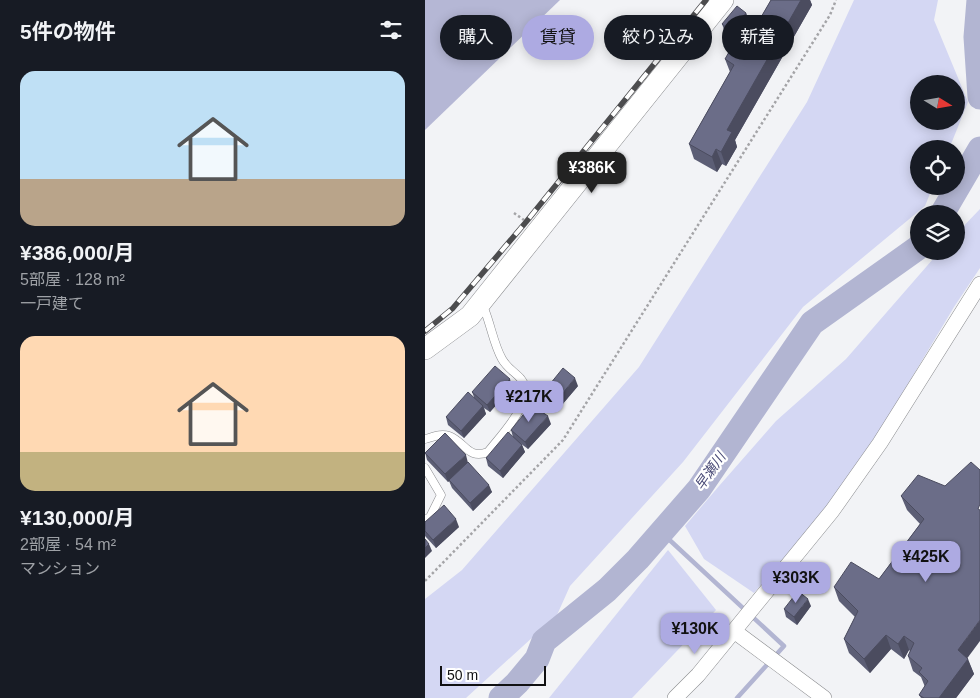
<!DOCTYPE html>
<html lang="ja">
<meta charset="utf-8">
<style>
body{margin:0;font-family:Arial,"Noto Sans JP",sans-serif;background:#20242c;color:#f1f3f6;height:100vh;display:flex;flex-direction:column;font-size:19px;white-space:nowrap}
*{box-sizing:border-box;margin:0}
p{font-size:16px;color:#9ea1a6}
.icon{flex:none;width:28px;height:28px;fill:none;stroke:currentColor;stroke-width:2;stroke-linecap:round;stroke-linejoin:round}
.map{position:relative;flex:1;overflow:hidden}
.panel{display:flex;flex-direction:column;background:#171b24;width:425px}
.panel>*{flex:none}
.banner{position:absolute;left:15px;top:15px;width:465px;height:45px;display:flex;gap:10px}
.needle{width:32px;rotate:101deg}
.fabs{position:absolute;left:485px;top:75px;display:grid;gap:10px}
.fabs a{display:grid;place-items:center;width:55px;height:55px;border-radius:50%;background:#171b24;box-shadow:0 2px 12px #0003;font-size:25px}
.scale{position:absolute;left:15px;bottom:12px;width:106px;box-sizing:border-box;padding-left:5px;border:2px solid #111112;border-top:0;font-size:14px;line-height:18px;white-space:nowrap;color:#111112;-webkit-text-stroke:4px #fff;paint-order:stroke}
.price{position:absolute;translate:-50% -42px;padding:0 11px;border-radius:10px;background:#adaae2;color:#111;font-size:16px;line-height:32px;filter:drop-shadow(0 1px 2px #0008)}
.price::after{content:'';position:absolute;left:50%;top:30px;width:15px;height:11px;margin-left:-8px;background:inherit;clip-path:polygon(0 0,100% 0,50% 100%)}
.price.on{background:#222;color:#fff}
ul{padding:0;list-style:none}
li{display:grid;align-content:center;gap:10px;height:265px;padding:0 20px}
li span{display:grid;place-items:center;height:155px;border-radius:15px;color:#555}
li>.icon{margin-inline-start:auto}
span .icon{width:90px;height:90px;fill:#fffc;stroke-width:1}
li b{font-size:21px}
h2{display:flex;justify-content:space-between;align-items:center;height:60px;padding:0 20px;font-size:21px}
.tag{padding:0 18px;border-radius:22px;background:#171b24;box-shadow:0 2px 12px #0003;font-size:18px;line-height:45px}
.tag.on{background:#adaae2;color:#111}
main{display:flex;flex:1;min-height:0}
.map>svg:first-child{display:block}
.green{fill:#d4d7f3;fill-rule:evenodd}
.forest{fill:#b5b7d5}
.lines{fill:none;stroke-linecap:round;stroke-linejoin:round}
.stream{stroke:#b2b5d2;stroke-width:4.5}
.river{stroke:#b2b5d2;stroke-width:25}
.lane-casing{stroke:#8b8c8f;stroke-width:9}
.street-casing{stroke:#8b8c8f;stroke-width:16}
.secondary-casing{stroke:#8b8c8f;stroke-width:22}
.path{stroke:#a4a4a7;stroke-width:2.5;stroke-dasharray:2.5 2.5;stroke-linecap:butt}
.lane{stroke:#fff;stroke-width:8}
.street{stroke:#fff;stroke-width:15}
.secondary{stroke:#fff;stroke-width:21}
.rail-casing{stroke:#4c4c4e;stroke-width:5.5}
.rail{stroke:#fff;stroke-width:4;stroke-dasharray:11;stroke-linecap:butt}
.wall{fill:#5c5e75}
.shaded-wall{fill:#4b4c5f}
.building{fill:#6b6d88;stroke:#4b4c5f}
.labels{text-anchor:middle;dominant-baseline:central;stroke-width:4.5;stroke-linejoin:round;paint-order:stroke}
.water-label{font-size:14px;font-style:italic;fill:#494a76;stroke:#fff}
</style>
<main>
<section class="panel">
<h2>5件の物件<svg class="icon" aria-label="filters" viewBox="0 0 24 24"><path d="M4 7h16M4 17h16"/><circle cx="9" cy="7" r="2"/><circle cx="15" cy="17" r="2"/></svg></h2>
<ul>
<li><span style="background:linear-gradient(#bfe0f5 70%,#b9a48a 0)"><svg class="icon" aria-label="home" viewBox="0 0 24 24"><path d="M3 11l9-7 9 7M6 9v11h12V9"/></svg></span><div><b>¥386,000/月</b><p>5部屋 · 128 m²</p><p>一戸建て</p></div></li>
<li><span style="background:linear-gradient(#ffd9b3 75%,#c2b280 0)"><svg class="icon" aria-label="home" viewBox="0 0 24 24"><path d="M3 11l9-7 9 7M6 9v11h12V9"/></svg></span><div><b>¥130,000/月</b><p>2部屋 · 54 m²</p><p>マンション</p></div></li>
</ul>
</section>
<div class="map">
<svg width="555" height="698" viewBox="0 0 555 698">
<rect width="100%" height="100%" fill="#f2f3f6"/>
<!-- green -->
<g class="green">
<path d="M429 0H513L509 20 543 102 524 149H494V186H508L500 206 378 307 258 462 145 586 132 615 41 698H0V599L37 570 214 367 382 102ZM494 84H531V121H494Z"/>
<polygon points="555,209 555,268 529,307 456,429 394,517 329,593 279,559 260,526 294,486 351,421 421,359 515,251 531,251 531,234"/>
<polygon points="243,550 291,610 207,698 124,698"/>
</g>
<!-- forest -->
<polygon class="forest" points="0,0 135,0 0,130"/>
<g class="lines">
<!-- stream -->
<polyline class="stream" points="237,533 359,646 312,698"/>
<!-- river -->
<g class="river">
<polyline points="554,0 551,37 555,97"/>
<polyline points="517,214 555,149"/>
<polyline points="76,698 92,683 112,659 119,641 182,590 213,559 274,489 387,323 494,247"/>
</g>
<defs>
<g id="lane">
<path d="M0 439C8 437 16 433 24 436 40 442 43 460 63 452 76 435 112 399 96 379 90 372 82 368 77 359 69 345 66 326 60 311"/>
<polyline points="0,468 16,495 5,517 0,520"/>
</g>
<g id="street">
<polyline points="309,631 399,698"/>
<polyline points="250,698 273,675 407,511 455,443 555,284"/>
</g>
<polyline id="secondary" points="0,349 45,316 298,0"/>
</defs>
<!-- lane casing -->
<use href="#lane" class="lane-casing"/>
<!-- street casing -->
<use href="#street" class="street-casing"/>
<!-- secondary casing -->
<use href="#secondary" class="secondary-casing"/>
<!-- path -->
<g class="path">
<polyline points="89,213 99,220"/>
<polyline points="0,581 138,440 405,15 411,0"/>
</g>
<!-- lane -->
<use href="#lane" class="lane"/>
<!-- street -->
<use href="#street" class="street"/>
<!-- secondary -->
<use href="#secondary" class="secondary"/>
<defs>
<polyline id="rail" points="0,331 28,308 101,222 281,0"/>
</defs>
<!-- rail casing -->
<use href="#rail" class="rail-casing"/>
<!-- rail -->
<use href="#rail" class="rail"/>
</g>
<!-- wall -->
<g class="wall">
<polygon points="346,0 385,0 387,5 310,140 312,147 301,166 297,164 292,172 269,159 264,144 305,72 300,59 317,50"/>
<polygon points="321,13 324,21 309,40 300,32 297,24"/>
<polygon points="153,386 136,406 124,396 121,389"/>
<polygon points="87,387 65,412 59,408 61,414 39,438 23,425 21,417 49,397 47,392"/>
<polygon points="126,424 103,449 95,443 97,445 100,452 78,478 63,466 61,458 88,437 86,430"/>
<polygon points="0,452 43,462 67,492 48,511 27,488 24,481 23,482 2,460"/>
<polygon points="520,486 542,658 549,674 531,698 496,698 494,695 500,687 496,677 488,671 483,656 485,651 484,650 479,659 466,649 445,673 424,653 419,639 430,617 414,601 409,587 454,579 495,524 482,510 476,496"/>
<polygon points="0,522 34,527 11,548 0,536"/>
<polygon points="386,606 372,625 361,617 359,609"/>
</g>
<!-- shaded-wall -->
<g class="shaded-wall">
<polygon points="376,0 385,0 387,5 310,140 312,147 301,166 296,152 302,130"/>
<polygon points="321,13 324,21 309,40 307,32"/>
<polygon points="291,149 297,164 292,172 287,157"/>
<polygon points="150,378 153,386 136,406 133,399"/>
<polygon points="85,379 87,387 65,412 62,405"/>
<polygon points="58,406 61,414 39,438 36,431"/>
<polygon points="123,416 126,424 103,449 100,442"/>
<polygon points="97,445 100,452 78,478 75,471"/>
<polygon points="41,455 43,463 23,482 20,474"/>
<polygon points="64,485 67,492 48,511 45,503"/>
<polygon points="31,519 34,527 11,548 8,540"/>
<polygon points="4,544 7,551 0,558 0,548"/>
<polygon points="383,599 386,606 372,625 369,617"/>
<polygon points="555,620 555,641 538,664 533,650"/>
<polygon points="461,635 466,649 445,673 439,659"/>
<polygon points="479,636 484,650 479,659 473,644"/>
<polygon points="543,659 549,674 531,698 514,698"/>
</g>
<!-- building -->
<g class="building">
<polygon points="346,0 376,0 302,130 307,132 296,152 291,149 287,157 264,144 309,65 300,59 308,45 317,50"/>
<polygon points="312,6 321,13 307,32 297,24"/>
<polygon points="70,366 85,379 62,405 47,392"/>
<polygon points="138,368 150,378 133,399 121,389"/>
<polygon points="43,392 58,406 36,431 21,417"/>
<polygon points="106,405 123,416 100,442 86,430"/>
<polygon points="83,432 97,445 75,471 61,458"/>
<polygon points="20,433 41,455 20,474 0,453"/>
<polygon points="43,462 64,485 45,503 24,480"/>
<polygon points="546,462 555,470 555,504 553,509 555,510 555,620 533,650 543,659 514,698 499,698 494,695 503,681 494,672 497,668 483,656 489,643 479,636 473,644 461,635 439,659 419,639 433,611 409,587 426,562 454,579 499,519 476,496 493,475 520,486"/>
<polygon points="19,505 31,519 8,540 0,531 0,522"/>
<polygon points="0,539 4,544 0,548"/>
<polygon points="373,591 383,599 369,617 359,609"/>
</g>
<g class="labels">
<!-- water labels -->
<g class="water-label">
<text transform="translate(285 471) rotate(-55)">早瀬川</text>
</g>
</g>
</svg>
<div class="fabs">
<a><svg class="needle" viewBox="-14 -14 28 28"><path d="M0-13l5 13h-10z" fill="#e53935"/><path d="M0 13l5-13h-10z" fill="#9ea1a6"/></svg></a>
<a><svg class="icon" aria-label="locate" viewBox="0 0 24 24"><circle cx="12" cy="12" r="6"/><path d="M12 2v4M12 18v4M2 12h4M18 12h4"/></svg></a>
<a><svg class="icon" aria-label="layers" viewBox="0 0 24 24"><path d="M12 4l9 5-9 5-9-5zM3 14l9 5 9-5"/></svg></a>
</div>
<div class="scale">50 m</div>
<b class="price on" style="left:167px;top:194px">¥386K</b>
<b class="price" style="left:104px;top:423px">¥217K</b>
<b class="price" style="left:501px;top:583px">¥425K</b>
<b class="price" style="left:371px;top:604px">¥303K</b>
<b class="price" style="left:270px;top:655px">¥130K</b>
<div class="banner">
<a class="tag">購入</a>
<a class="tag on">賃貸</a>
<a class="tag">絞り込み</a>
<a class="tag">新着</a>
</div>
</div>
</main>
